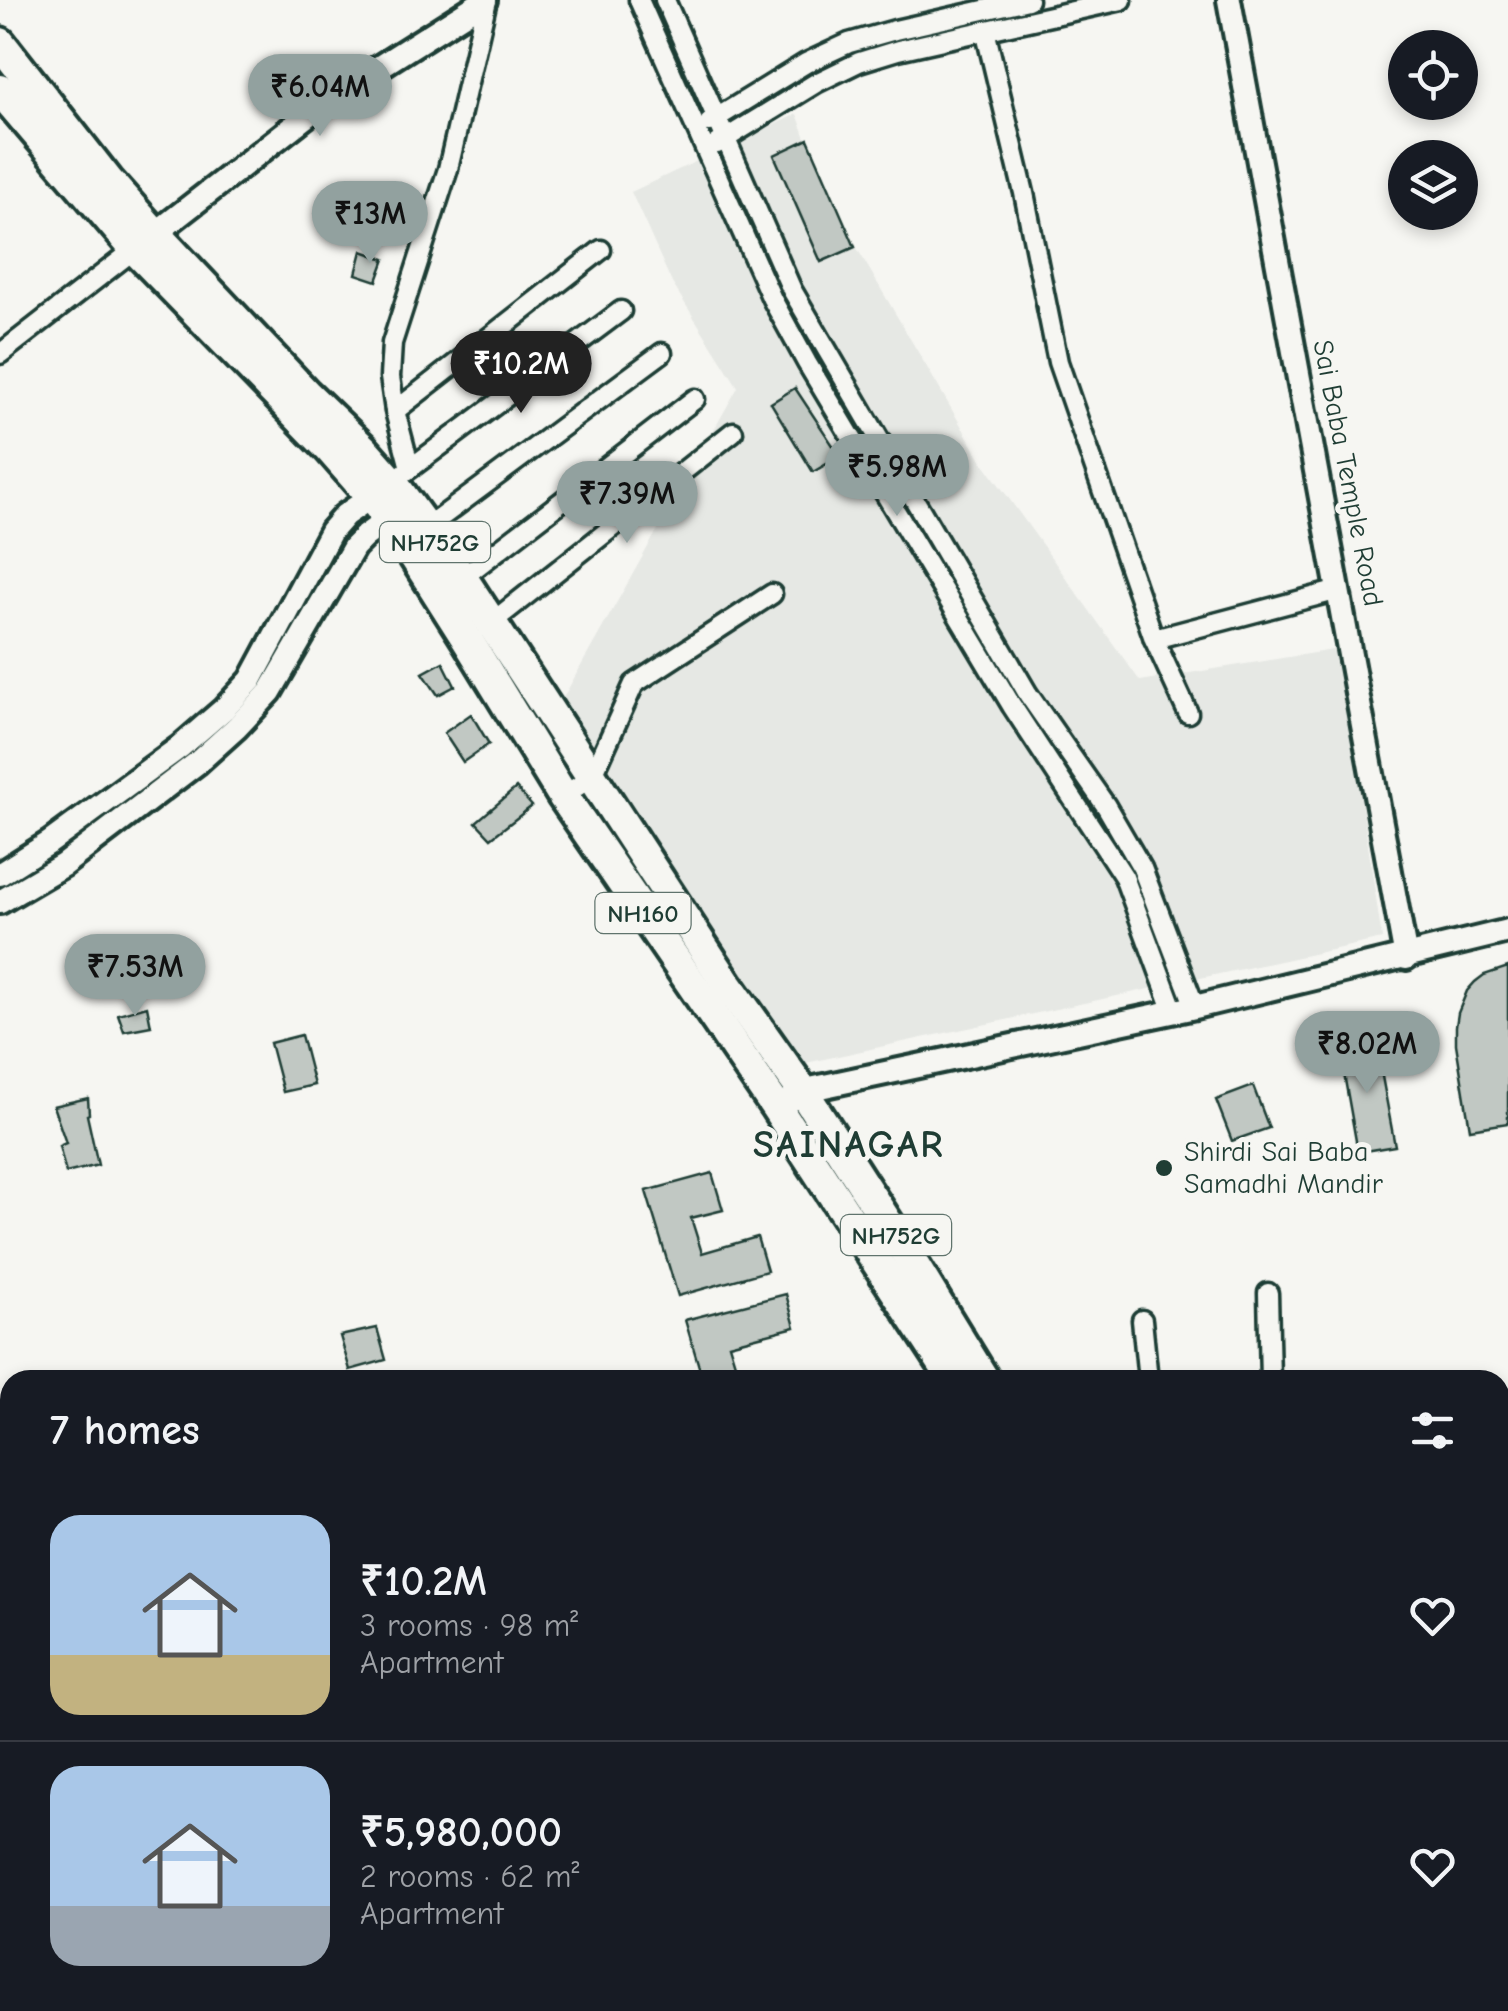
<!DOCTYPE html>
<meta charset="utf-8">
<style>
body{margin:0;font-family:"Comic Neue",sans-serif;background:#242831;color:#f1f3f6;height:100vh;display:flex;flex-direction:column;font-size:38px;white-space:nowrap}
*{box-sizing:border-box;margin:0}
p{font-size:32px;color:#9ea1a6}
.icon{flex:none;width:55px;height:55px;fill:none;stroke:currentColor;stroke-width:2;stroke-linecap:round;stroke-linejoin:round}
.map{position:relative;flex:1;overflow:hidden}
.side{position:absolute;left:0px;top:1370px;width:1510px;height:642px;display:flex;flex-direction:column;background:#171b24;border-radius:30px 30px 0 0;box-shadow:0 5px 15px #0003}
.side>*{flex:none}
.fabs{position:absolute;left:1388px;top:30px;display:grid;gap:20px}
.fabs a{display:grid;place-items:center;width:90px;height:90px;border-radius:50%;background:#171b24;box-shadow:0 5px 15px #0003;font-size:50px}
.price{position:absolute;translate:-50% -85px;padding:0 22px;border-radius:35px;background:#92a19f;color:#111;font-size:32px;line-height:65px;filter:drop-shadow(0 2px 5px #0008)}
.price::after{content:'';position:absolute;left:50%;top:60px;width:30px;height:22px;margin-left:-15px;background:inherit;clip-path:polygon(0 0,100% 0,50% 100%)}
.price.on{background:#222;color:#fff}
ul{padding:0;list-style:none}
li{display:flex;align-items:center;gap:30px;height:250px;padding:0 50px}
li+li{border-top:2px solid #363941}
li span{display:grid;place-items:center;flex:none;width:280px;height:200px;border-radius:30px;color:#555}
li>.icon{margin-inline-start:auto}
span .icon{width:120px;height:120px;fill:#fffc;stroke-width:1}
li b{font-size:42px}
h2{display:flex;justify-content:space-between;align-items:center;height:120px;padding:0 50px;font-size:42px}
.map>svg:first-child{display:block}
.built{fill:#e6e8e4}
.building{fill:#c1c8c3;stroke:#1f3d34;stroke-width:2.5}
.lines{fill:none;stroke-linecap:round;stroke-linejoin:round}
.street-casing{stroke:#1f3d34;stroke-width:25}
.secondary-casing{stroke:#1f3d34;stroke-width:30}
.highway-casing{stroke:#1f3d34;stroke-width:38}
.street{stroke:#f6f6f2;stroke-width:18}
.secondary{stroke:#f6f6f2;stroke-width:22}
.highway{stroke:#f6f6f2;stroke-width:30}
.poi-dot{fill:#1f3d34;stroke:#f6f6f2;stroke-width:4}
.labels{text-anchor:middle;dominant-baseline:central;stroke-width:10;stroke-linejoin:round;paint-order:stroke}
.shield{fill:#f6f6f2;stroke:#60746d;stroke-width:2.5}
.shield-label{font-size:25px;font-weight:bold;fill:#1f3d34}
.street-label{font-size:28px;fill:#1f3d34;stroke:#f6f6f2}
.poi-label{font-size:28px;fill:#1f3d34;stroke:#f6f6f2;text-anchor:start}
.district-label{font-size:38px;font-weight:bold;letter-spacing:2.5px;fill:#1f3d34;stroke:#f6f6f2}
</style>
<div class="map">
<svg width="1508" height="2011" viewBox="0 0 1508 2011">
<rect width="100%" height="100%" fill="#f6f6f2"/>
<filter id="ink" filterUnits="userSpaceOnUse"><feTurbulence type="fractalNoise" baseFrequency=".01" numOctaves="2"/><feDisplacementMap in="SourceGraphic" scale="20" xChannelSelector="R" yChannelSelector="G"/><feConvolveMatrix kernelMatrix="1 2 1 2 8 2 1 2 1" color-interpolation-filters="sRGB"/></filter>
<g filter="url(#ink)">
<!-- built -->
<polygon class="built" points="797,114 831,204 982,461 1140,681 1339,649 1382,939 801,1064 559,705 738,387 672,283 631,192"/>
<!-- building -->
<g class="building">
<polygon points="808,139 855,247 821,262 774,155"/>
<polygon points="362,251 385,259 377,281 356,274"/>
<polygon points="795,388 840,456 813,472 771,403"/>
<polygon points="443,662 455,686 438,695 423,673"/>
<polygon points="471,714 489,744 463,762 444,733"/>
<polygon points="516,788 532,806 491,838 476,822"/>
<polygon points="1508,967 1508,1123 1470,1129 1456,1044 1456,1026 1458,1013 1467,991 1475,982 1484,975"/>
<polygon points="147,1006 151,1026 124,1031 118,1014"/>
<polygon points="301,1035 314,1085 283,1092 270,1043"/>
<polygon points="1375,1039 1395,1146 1358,1152 1339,1046"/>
<polygon points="1253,1086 1269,1128 1232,1141 1216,1100"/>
<polygon points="88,1098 89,1114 87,1115 98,1165 66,1173 59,1146 66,1143 53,1106"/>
<polygon points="712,1173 723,1210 691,1218 702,1253 757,1237 767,1271 678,1296 646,1191"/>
<polygon points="786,1294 795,1327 729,1344 740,1380 703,1380 685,1320"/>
<polygon points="377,1328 386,1360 350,1370 340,1336"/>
</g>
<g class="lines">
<defs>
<g id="street">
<polyline points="639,0 772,299 807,363 1012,706 1124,877 1174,1012"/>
<polyline points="665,0 792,290 1028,694 1106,806 1142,868 1195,1007"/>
<polyline points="985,30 1024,193 1058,362 1154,639 1339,590"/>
<polyline points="710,122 806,63 849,43 895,30 1028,0"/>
<polyline points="717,144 816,83 859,62 898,50 1122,0"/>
<polyline points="0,354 135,249"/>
<polyline points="395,411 601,250"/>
<polyline points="410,468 395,411 390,377 392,343 448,169 487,0"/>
<polyline points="404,473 621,311"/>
<polyline points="425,529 662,353"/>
<polyline points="462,578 695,399"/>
<polyline points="491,623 733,432"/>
<polyline points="1154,639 1188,713"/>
<polyline points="563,796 592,777 634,684 772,594"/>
<polyline points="1268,1293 1270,1380"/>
<polyline points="1142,1320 1148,1380"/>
<polyline points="1500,1595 1508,1594"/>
<polyline points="124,2002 123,2006 127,2011"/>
<polyline points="359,2002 361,2011"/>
<polyline points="202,2011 248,2002"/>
<polyline points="572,2011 580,2002"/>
</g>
<g id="secondary">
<polyline points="1229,0 1406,958"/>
<polyline points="142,244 327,100 485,0"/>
<polyline points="0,874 49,843 180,747 224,709 251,680 331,531 345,515 384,488"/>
<polyline points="0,902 63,865 197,763 237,727 270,692 354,547 365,536 401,510"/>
<polyline points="792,1099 815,1088 1195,1007 1508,931"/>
<polyline points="1500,1707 1508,1706"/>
<polyline points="0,1811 10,1810"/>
<polyline points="0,1946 10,2011"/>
<polyline points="847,2011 851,2002"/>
<polyline points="876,2011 880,2002"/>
</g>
<g id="highway">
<polyline points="0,43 108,181 155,234 306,394 363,449 392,482 462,578 727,984 804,1093 894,1233 984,1380"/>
<polyline points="0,90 135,249 330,449 372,497 406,543 468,641 563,796 776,1107 954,1380"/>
<polyline points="1283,2002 1285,2011"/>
<polyline points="1306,2002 1308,2011"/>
</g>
</defs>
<!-- street casing -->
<use href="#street" class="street-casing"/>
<!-- secondary casing -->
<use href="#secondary" class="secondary-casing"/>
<!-- highway casing -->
<use href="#highway" class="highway-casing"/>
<!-- street -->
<use href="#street" class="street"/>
<!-- secondary -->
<use href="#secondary" class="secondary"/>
<!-- highway -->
<use href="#highway" class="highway"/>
</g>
</g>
<!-- markers -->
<circle class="poi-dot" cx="1164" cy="1168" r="10"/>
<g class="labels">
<!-- shield labels -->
<g class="shield">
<rect x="380" y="522" width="110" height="40" rx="8"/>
<rect x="595.5" y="893" width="95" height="40" rx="8"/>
<rect x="841" y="1215" width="110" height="40" rx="8"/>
</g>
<g class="shield-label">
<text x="435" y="542">NH752G</text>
<text x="643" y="913">NH160</text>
<text x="896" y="1235">NH752G</text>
</g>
<!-- street labels -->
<g class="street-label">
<text transform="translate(1348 473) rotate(79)">Sai Baba Temple Road</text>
</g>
<!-- poi labels -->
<g class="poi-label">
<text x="1184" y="1152">Shirdi Sai Baba<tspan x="1184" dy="32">Samadhi Mandir</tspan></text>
</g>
<!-- district labels -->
<g class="district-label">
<text x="849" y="1145">SAINAGAR</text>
</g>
</g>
</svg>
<div class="fabs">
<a><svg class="icon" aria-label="locate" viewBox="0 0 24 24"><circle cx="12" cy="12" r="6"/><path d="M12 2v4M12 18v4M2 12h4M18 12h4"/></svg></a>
<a><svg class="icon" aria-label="layers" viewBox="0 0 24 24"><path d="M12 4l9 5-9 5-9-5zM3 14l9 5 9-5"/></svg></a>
</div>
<b class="price" style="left:320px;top:139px">₹6.04M</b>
<b class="price" style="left:370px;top:266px">₹13M</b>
<b class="price on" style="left:521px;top:416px">₹10.2M</b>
<b class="price" style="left:897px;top:519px">₹5.98M</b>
<b class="price" style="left:627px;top:546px">₹7.39M</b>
<b class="price" style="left:135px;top:1019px">₹7.53M</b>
<b class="price" style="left:1367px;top:1096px">₹8.02M</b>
<section class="side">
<h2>7 homes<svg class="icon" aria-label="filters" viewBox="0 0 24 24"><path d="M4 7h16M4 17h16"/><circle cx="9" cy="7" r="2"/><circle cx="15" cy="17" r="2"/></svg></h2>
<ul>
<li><span style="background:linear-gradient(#a9c7e8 70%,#c2b280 0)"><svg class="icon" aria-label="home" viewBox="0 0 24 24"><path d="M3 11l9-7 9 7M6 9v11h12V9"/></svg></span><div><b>₹10.2M</b><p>3 rooms · 98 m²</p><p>Apartment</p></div><svg class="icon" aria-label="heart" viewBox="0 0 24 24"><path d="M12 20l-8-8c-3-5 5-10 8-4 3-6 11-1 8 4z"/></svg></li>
<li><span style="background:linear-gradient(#a9c7e8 70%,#9aa5b1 0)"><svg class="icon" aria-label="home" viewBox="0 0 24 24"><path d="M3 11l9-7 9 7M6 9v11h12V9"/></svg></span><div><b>₹5,980,000</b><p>2 rooms · 62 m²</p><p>Apartment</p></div><svg class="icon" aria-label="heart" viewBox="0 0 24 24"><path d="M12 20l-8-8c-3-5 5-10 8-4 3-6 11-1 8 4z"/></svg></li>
</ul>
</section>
</div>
